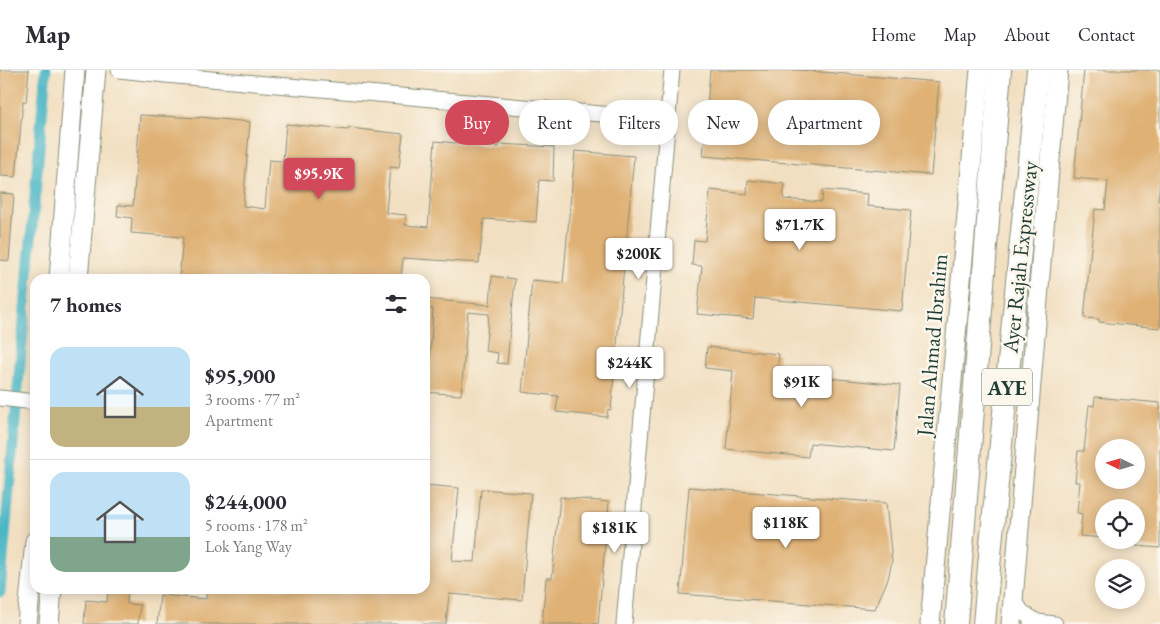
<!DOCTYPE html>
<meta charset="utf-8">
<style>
body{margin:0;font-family:"EB Garamond",serif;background:#f7f7f7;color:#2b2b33;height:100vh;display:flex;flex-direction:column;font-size:19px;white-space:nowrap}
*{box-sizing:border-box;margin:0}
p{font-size:16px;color:#7c7c81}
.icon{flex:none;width:28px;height:28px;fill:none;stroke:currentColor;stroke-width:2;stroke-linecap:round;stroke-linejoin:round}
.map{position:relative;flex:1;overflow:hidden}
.details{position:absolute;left:30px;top:204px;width:400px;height:320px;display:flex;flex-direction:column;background:#fff;border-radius:15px;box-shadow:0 2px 12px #0003}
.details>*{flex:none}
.top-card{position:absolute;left:445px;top:30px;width:475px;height:45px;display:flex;gap:10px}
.needle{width:32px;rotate:275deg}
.buttons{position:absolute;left:1095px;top:369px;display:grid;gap:10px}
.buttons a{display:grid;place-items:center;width:50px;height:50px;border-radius:50%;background:#fff;box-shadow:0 2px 12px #0003;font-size:25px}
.price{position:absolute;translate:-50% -42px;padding:0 11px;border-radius:5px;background:#fff;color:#222;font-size:16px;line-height:32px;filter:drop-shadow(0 1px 2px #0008)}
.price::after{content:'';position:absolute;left:50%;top:30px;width:15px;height:11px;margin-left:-8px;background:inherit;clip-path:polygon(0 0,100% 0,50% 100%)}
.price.current{background:#d1495b;color:#fff}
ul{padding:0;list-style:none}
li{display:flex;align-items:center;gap:15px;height:125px;padding:0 20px}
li+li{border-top:1px solid #e1e1e2}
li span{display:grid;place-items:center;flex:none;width:140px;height:100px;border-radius:15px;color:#555}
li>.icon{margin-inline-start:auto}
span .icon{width:60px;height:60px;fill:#fffc;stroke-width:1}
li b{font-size:21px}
h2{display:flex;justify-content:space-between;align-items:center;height:60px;padding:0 20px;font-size:21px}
.pill{padding:0 18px;border-radius:22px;background:#fff;box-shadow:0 2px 12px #0003;font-size:18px;line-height:45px}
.pill.current{background:#d1495b;color:#fff}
header{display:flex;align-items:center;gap:30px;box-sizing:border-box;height:70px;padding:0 25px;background:#fff;border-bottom:1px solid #e1e1e2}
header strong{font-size:24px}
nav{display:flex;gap:28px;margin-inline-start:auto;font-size:18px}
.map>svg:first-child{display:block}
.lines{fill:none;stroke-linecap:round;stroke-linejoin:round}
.canal{stroke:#49b6c4;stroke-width:11}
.building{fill:#dfb174;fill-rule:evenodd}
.minor-casing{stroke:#888e7a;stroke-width:17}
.major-casing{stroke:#888e7a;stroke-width:21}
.highway-casing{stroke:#888e7a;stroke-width:24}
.minor{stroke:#fff;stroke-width:15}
.major{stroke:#fff;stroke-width:19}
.highway{stroke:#fff;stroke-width:22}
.labels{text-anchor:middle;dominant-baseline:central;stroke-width:5;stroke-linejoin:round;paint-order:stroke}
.shield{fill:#fbf7ec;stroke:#61756b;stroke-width:1}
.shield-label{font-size:21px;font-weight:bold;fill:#1f3d34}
.street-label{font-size:22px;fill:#1f3d34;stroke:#fbf7ec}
</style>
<header>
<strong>Map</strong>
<nav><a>Home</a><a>Map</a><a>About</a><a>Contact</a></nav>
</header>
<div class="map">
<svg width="1160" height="554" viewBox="0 0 1160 554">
<rect width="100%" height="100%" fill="#fbf7ec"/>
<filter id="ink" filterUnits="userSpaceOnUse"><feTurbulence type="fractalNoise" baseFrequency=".02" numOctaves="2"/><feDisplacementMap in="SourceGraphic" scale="10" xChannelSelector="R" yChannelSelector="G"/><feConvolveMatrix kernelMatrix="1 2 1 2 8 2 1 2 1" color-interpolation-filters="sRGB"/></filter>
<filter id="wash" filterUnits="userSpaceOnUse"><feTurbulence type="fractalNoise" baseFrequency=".0096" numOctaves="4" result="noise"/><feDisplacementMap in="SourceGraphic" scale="20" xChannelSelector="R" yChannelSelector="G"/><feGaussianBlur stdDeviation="1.12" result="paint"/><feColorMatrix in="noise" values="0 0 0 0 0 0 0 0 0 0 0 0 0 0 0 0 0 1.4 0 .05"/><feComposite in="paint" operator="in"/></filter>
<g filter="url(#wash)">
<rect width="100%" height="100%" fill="#f2dfc1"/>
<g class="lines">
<!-- canal -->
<polyline class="canal" points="0,522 46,0"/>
</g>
<g id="blocks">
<!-- building -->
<g class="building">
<polygon points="0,0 29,0 26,32 23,31 16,107 0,106"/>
<polygon points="710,0 798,0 939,12 931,105 703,86"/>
<polygon points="1084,0 1160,0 1160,108 1158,131 1160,131 1160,258 1099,252 1099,249 1084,248 1095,139 1105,140 1108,111 1074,108"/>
<polygon points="140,45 199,48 199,47 250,52 243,136 265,139 269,90 283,91 286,54 348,60 349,58 403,64 399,98 390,97 386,143 406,145 405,155 428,157 435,71 499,77 499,74 554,77 553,111 539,110 536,152 484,149 479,193 403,188 401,209 179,209 183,167 131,163 132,148 117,146 118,135 133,136"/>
<polygon points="575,81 634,86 611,340 608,339 607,347 556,342 558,326 522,322 532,210 563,213"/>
<polygon points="748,110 785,114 783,129 822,132 823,120 868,124 867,136 911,140 902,241 755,228 753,249 697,244 702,196 692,195 694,170 705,171 710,120 747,124"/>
<polygon points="0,123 14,124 9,191 0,190"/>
<polygon points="492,206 515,209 507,294 497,293 498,283 485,281 489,244 468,242 461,325 425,322 425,288 430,288 433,239 425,238 425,229 490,235"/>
<polygon points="707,277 779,284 777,303 900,315 894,381 810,373 808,387 726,379 733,301 705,298"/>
<path d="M1095 327 1160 333V478L1136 476V438H1104V468L1080 466 1082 444 1077 443 1080 412H1075L1078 381H1084L1089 335 1094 336ZM1104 378H1136V410H1104Z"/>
<polygon points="425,415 459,418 452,491 475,492 481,419 531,423 522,530 449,524 446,554 157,554 160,525 206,529 206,519 425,519"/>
<polygon points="689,417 886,433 892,491 888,509 875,539 680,524"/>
<polygon points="560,427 609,432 598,554 542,554 546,508 552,508"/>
<polygon points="108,519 128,520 127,534 140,535 138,554 84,554 86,530 107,532"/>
</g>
</g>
</g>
<g filter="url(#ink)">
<use href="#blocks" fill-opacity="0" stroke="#888e7a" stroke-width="1"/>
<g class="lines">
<defs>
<g id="minor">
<polyline points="119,0 166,5 668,50"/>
<polyline points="0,328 35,332"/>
<polyline points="1013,529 1022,542 1037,552"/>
<polyline points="624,554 672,0"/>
<polyline points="1031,554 1037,552 1055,554"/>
</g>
<g id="major">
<polyline points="59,209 75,0"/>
<polyline points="78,209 96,0"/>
<polyline points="27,554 35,471"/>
<polyline points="49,554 52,519"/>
<polyline points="930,554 980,0"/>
<polyline points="1011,554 1044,157 1058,0"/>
</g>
<g id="highway">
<polyline points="956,554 1000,0"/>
<polyline points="984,554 991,474 1038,0"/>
</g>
</defs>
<!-- minor casing -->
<use href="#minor" class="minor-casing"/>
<!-- major casing -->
<use href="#major" class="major-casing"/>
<!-- highway casing -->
<use href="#highway" class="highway-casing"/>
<!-- minor -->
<use href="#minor" class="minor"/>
<!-- major -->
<use href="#major" class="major"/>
<!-- highway -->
<use href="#highway" class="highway"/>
</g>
</g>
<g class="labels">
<!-- shield labels -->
<rect class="shield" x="982" y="298.5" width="50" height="37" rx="4"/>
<g class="shield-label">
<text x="1007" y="317">AYE</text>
</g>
<!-- street labels -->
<g class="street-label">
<text transform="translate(1020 187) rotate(-84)">Ayer Rajah Expressway</text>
<text transform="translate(932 275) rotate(-85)">Jalan Ahmad Ibrahim</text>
</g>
</g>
</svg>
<div class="buttons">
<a><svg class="needle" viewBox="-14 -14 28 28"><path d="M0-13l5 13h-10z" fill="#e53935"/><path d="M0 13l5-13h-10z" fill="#7c7c81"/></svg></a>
<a><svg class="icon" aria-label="locate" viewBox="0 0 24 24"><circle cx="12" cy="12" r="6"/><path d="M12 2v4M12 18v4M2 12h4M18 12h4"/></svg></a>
<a><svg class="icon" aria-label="layers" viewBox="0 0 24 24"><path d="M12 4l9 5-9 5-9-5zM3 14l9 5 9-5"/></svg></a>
</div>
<b class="price current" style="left:319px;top:130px">$95.9K</b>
<b class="price" style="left:800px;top:181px">$71.7K</b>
<b class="price" style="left:639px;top:210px">$200K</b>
<b class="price" style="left:630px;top:319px">$244K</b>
<b class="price" style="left:802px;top:338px">$91K</b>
<b class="price" style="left:786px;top:479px">$118K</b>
<b class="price" style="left:615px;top:484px">$181K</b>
<div class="top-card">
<a class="pill current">Buy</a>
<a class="pill">Rent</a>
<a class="pill">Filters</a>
<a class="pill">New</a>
<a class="pill">Apartment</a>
</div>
<section class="details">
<h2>7 homes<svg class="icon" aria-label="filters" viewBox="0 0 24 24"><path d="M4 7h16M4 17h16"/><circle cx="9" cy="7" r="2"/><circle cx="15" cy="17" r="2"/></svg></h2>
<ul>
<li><span style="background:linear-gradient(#bfe0f5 60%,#c2b280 0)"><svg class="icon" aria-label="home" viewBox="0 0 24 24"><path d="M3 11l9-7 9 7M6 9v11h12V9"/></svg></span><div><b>$95,900</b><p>3 rooms · 77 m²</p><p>Apartment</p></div></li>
<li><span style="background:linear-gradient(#bfe0f5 65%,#7fa58c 0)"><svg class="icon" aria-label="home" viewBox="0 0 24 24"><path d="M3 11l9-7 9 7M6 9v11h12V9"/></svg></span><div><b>$244,000</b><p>5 rooms · 178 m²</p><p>Lok Yang Way</p></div></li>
</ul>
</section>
</div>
